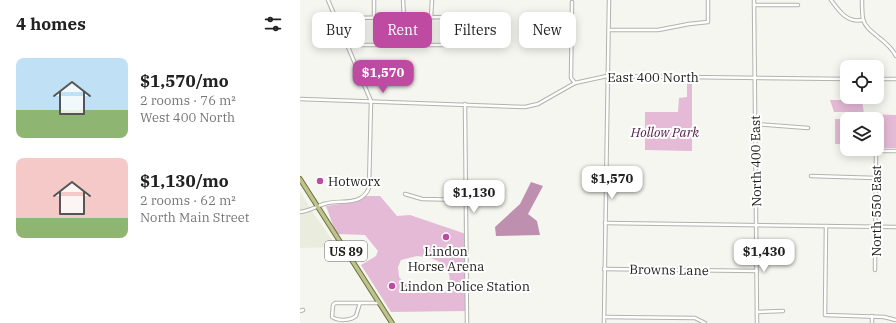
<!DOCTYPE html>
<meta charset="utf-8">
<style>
body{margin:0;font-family:"IBM Plex Serif",serif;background:#f6f6f6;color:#222;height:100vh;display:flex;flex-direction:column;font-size:15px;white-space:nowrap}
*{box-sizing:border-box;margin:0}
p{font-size:13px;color:#767676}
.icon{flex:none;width:22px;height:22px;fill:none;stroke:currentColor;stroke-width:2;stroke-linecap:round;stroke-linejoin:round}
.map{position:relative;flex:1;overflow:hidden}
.panel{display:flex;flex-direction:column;background:#fff;width:300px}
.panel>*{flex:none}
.top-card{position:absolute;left:12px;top:12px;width:380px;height:36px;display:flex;gap:8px}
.fabs{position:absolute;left:540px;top:60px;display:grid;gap:8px}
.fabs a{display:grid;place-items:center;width:44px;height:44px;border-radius:8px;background:#fff;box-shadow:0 2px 10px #0003;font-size:20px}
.price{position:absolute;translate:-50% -34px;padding:0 9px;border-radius:8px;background:#fff;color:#222;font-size:13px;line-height:26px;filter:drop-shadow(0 1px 2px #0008)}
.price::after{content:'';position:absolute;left:50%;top:24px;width:12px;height:9px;margin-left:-6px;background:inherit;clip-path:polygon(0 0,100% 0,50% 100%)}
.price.on{background:#bf4aa2;color:#fff}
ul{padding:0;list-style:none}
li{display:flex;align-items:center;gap:12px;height:100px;padding:0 16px}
li span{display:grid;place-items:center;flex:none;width:112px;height:80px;border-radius:8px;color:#555}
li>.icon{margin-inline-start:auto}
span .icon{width:48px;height:48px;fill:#fffc;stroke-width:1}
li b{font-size:17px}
h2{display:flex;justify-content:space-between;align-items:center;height:48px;padding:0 16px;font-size:17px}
.chip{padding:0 14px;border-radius:8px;background:#fff;box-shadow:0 2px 10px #0003;font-size:14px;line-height:36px}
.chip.on{background:#bf4aa2;color:#fff}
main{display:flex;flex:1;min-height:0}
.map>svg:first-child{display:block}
.built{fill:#eaecdd}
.green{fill:#e5bad7;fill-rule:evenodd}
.water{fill:#bf8fb0}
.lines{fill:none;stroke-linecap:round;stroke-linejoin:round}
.minor-casing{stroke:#b2b3ac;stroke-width:4.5}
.major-casing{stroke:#6c7138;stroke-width:5.5}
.minor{stroke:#fff;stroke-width:2.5}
.major{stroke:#bfc390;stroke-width:3.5}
.poi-dot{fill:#bf4aa2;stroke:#fff;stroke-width:1.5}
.labels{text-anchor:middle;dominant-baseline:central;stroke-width:4;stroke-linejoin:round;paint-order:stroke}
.shield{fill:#fff;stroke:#646462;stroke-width:1}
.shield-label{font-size:12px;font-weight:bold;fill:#21221f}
.street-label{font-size:13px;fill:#21221f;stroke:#fff}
.park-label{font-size:13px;font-style:italic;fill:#531a46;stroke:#fff}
.poi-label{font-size:13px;fill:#21221f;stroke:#fff;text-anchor:start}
</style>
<main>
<section class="panel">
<h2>4 homes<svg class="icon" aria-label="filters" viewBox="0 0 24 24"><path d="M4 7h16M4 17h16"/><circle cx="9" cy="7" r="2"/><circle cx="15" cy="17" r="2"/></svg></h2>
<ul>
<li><span style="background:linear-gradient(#bfe0f5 65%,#8fb573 0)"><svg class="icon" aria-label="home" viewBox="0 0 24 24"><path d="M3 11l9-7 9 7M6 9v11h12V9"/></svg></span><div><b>$1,570/mo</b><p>2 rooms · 76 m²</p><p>West 400 North</p></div></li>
<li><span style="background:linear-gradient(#f6c9c9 75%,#8fb573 0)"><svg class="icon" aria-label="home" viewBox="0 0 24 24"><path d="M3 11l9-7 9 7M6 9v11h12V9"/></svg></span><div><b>$1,130/mo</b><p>2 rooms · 62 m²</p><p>North Main Street</p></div></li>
</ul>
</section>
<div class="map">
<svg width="596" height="323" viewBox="0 0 596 323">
<rect width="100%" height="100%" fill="#f5f6ef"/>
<!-- built -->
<polygon class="built" points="0,191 10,208 37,247 0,248"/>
<!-- green -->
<g class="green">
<polygon points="392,79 392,151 345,150 345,112 378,112 379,98 387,97 387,80"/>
<polygon points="530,100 562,100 564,114 596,115 596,148 577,148 577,119 559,119 559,114 557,112 534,112"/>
<polygon points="535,119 551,119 547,119 547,144 535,144"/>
<path d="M65 196H80L97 216 110 215 166 234 167 311 91 312 61 265 76 256 78 251 65 235 36 234 26 206 55 202ZM117 256C129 257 143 260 148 272 151 277 149 286 150 292L139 290 130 287 127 292 124 291 123 292 103 282 99 277 98 267 101 260Z"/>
</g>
<!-- water -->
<polygon class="water" points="231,182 243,186 228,214 237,221 240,235 196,236 195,227 220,204"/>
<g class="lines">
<defs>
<g id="minor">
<polyline points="103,0 104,18"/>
<polyline points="454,0 457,323"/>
<path d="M531 0C539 11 547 23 563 20"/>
<path d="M562 0C562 6 562 13 563 19 566 33 588 39 596 56"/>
<polyline points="272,2 271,78 275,83"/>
<polyline points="454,5 498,5"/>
<polyline points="36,18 160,17"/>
<polyline points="74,18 74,0"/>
<polyline points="131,18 132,0"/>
<polyline points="309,30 358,30 389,24 408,22 408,0"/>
<polyline points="47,45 162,45"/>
<polyline points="577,79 596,79"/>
<polyline points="0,99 225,107 238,104 275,83 307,76 547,79"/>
<polyline points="165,104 167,323"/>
<polyline points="455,124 508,128"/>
<polyline points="511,176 576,178"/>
<polyline points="105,194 122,199 166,200"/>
<path d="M0 212C9 211 15 207 24 204 40 199 61 207 69 188L71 101 28 0"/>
<polyline points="305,223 596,227"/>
<polyline points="526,226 525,315 584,317 596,320"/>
<polyline points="304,269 457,271"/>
<polyline points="575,270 576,151 596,151"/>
<path d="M35 303H60L56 316C50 321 38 321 32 317L33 305Z"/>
<polyline points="60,303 79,303"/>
<polyline points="0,311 3,310"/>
<polyline points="457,312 483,311"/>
<polyline points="304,317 395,318 405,323"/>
<polyline points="304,323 309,0"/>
<polyline points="572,323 572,316"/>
</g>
<polyline id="major" points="0,179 92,323"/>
</defs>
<!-- minor casing -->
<use href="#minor" class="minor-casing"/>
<!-- major casing -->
<use href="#major" class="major-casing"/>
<!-- minor -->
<use href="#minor" class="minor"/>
<!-- major -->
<use href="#major" class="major"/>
</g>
<!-- markers -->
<g class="poi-dot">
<circle cx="20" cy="181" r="4"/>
<circle cx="146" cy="237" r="4"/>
<circle cx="92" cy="286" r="4"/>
</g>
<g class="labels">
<!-- shield labels -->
<rect class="shield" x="25" y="241" width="42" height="20" rx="3"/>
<g class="shield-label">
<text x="46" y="251">US 89</text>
</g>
<!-- street labels -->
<g class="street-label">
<text x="353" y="77">East 400 North</text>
<text transform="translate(456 161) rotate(-91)">North 400 East</text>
<text transform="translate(576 211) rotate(-90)">North 550 East</text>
<text transform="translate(369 270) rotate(1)">Browns Lane</text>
</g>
<!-- park labels -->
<g class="park-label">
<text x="365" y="132">Hollow Park</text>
</g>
<!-- poi labels -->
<g class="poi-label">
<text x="28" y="181">Hotworx</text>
<text x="146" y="251" text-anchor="middle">Lindon<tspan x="146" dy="15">Horse Arena</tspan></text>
<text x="100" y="286">Lindon Police Station</text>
</g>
</g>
</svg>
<div class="fabs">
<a><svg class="icon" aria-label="locate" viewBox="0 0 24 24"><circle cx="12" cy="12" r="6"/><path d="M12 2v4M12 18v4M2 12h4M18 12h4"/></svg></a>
<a><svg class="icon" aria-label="layers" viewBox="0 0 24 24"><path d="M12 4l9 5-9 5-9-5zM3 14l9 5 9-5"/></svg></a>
</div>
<b class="price on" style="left:83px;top:94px">$1,570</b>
<b class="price" style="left:312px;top:200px">$1,570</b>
<b class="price" style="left:174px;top:214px">$1,130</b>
<b class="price" style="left:464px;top:273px">$1,430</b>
<div class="top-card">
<a class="chip">Buy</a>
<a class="chip on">Rent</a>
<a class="chip">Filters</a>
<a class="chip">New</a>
</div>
</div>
</main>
